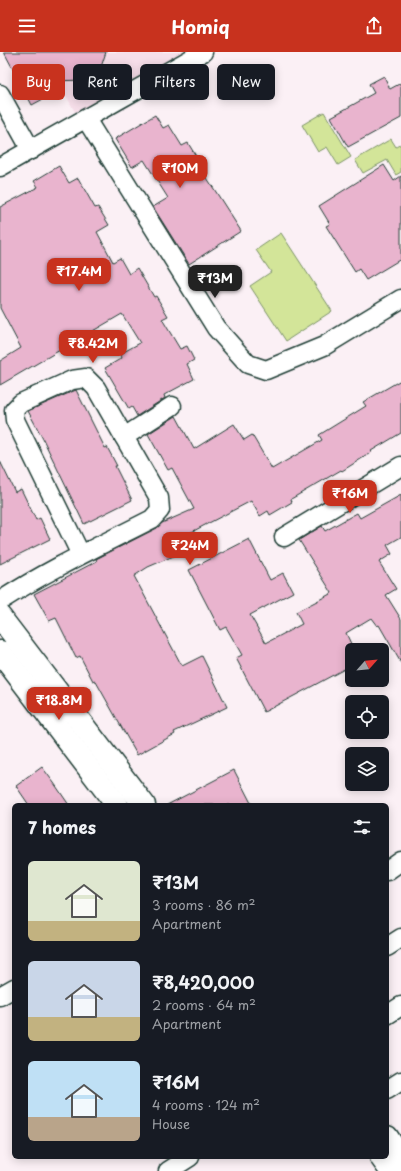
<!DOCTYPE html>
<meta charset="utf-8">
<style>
body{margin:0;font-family:"Playpen Sans",sans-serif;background:#20242c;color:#f1f3f6;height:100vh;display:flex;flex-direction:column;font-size:15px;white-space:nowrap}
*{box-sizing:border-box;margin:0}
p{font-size:13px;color:#9ea1a6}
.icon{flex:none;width:22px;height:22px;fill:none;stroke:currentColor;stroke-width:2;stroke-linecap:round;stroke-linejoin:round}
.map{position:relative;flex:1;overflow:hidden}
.sheet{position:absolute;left:12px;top:751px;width:377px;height:356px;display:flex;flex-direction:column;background:#171b24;border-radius:6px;box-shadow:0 2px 10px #0003}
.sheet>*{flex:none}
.banner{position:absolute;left:12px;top:12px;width:377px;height:36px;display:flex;gap:8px}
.needle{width:26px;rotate:63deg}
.controls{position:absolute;left:345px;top:591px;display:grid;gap:8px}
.controls a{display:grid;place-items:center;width:44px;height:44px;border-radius:6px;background:#171b24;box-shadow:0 2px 10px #0003;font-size:20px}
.price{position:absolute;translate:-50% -34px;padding:0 9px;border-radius:8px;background:#c8321e;color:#fff;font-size:13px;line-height:26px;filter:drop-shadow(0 1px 2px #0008)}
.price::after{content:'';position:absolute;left:50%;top:24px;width:12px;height:9px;margin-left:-6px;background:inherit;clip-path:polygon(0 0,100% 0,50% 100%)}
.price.on{background:#222;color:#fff}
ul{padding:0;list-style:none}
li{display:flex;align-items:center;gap:12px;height:100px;padding:0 16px}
li span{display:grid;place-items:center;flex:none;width:112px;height:80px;border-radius:6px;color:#555}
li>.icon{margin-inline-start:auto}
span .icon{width:48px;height:48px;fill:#fffc;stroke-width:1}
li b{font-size:17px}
h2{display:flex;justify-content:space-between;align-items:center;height:48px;padding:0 16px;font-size:17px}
.chip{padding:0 14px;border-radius:6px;background:#171b24;box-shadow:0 2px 10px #0003;font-size:14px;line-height:36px}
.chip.on{background:#c8321e;color:#fff}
header{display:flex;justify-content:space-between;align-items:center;height:52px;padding:0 16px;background:#c8321e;color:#fff;font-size:18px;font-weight:700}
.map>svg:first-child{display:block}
.built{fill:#f6dee9}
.green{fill:#d3e599;stroke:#799166}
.building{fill:#e9b4ce;stroke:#1f3d34}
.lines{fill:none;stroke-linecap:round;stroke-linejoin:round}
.street-casing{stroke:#1f3d34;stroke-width:21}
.secondary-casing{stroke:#1f3d34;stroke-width:25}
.street{stroke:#fff;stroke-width:18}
.secondary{stroke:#fff;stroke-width:22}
</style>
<header><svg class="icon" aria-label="menu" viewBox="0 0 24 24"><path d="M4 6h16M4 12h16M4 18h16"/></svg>Homiq<svg class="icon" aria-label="share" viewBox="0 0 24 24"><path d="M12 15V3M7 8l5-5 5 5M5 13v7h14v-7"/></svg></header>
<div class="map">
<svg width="401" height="1119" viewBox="0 0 401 1119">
<rect width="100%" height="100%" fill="#fbf0f5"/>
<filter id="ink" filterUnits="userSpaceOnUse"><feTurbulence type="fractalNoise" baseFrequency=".025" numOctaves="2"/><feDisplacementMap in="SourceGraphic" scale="8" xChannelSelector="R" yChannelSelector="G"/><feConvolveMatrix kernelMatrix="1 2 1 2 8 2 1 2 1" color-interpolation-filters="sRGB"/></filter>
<g filter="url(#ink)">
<!-- built -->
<polygon class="built" points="43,0 187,0 77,64"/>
<!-- green -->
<g class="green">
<polygon points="324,60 351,105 338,113 327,95 318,100 302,73"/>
<polygon points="391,87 396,95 401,92 401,120 396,123 387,108 363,121 355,108"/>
<polygon points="281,181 332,259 286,289 250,234 271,220 256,198"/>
</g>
<!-- building -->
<g class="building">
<polygon points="4,0 106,0 100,18 94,24 86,28 50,29 56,40 32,53"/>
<polygon points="384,24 390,37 401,31 401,66 348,95 331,65 374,41 369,32"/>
<polygon points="155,63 163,76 169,73 182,94 188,91 202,114 200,115 241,179 189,212 153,155 168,146 144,108 132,115 115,87"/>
<polygon points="384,113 394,129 401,124 401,207 366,228 359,217 355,220 326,174 330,172 319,154"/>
<polygon points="59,114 69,131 78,126 95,156 98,155 109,173 97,180 113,210 120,206 129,222 137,216 154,245 156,244 168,264 162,267 180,297 187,294 194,308 187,312 194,327 164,343 165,346 137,364 132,355 129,357 105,316 122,306 120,302 140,291 122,262 0,333 0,309 21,296 0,256 0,155 38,135 34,129"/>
<polygon points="401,328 401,381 371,399 372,400 342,419 341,418 291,447 292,450 270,463 268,459 260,464 251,449 184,484 190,497 148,515 134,524 182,614 202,604 227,655 174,680 175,682 137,703 95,628 93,629 80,604 76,606 56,566 49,569 34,542 97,509 96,507 157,476 162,471 194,457 172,416 168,418 148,382 176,364 194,397 234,372 244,388 252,383 272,417 322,388 319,383 366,354 363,350"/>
<polygon points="76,338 105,396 107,395 117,414 115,414 132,448 84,472 43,387 28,359"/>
<polygon points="0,409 15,440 21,437 36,468 40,466 50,487 0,512"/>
<polygon points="401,443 401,485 387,493 392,502 379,510 396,537 386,543 401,567 401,611 379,573 377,574 371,566 346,581 352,594 352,613 264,660 236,606 242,603 226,575 220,578 189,518 249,487 270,528 283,521 293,540 250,563 266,591 302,572 296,560 332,541 299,488 322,474 325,479 357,461 360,466"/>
<polygon points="42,715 54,731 69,753 29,753 16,734"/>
<polygon points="234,718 252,753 167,753 213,729"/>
</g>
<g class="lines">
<defs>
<g id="street">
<polyline points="0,42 31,98"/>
<polyline points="86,67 216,276 248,312 266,318 324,294 401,247"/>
<polyline points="0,115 203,0"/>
<polyline points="124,385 172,354"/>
<polyline points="284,485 401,414"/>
<path d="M0 549C48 518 101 493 152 467L160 458 159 446 96 336 86 326 72 328 21 351 14 358 15 368 81 503"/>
<polyline points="387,819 401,809"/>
<polyline points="387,895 401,886"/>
<polyline points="0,944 14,936"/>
<polyline points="387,963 401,954"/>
<polyline points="387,1038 401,1029"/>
<polyline points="168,1119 190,1105"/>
</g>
<g id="secondary">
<polyline points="0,565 144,753"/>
<polyline points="0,600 117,753"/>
<polyline points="387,1085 401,1106"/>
<polyline points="381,1105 391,1119"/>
</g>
</defs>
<!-- street casing -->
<use href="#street" class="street-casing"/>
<!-- secondary casing -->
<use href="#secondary" class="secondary-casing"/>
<!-- street -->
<use href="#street" class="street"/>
<!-- secondary -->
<use href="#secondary" class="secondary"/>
</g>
</g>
</svg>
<div class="controls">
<a><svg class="needle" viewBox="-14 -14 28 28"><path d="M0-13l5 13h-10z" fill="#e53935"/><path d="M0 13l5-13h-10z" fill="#9ea1a6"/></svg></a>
<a><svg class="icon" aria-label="locate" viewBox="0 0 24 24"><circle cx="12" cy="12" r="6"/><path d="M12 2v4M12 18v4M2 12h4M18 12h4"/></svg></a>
<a><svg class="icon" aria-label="layers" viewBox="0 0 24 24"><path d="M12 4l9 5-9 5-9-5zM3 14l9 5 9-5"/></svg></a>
</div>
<b class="price" style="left:180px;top:137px">₹10M</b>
<b class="price" style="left:79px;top:240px">₹17.4M</b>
<b class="price on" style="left:215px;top:247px">₹13M</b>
<b class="price" style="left:93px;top:312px">₹8.42M</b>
<b class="price" style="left:350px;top:462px">₹16M</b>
<b class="price" style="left:190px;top:514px">₹24M</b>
<b class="price" style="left:59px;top:669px">₹18.8M</b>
<div class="banner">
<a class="chip on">Buy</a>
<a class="chip">Rent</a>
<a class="chip">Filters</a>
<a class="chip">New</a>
</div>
<section class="sheet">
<h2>7 homes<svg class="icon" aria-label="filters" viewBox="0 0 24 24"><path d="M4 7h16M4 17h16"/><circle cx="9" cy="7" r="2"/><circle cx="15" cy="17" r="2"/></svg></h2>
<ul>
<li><span style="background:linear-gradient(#dfe7d0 75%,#c2b280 0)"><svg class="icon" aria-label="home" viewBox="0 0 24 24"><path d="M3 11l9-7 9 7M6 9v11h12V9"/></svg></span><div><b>₹13M</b><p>3 rooms · 86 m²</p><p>Apartment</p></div></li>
<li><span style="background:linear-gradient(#c9d6e8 70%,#c2b280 0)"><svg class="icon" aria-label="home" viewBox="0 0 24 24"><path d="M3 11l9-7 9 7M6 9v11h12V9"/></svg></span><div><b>₹8,420,000</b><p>2 rooms · 64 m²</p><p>Apartment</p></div></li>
<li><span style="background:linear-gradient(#bfe0f5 70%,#b9a48a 0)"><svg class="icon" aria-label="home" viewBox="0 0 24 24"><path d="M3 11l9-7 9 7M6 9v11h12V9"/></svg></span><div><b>₹16M</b><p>4 rooms · 124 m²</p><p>House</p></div></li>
</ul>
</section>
</div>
